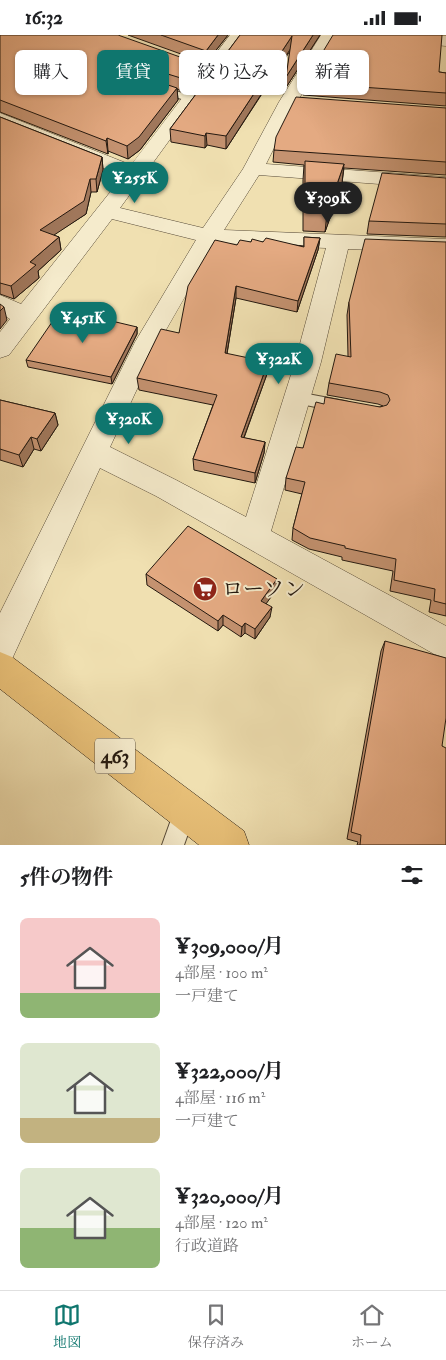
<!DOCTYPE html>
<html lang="ja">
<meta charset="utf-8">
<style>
body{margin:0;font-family:"IM FELL Double Pica","Noto Serif JP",serif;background:#f2f2f2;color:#202124;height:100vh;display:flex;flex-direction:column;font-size:19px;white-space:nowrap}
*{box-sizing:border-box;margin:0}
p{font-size:16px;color:#757577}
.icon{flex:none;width:28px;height:28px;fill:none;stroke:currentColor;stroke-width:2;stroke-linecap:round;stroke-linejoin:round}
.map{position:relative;height:810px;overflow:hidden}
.sheet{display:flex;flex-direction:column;background:#fff;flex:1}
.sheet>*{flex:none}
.banner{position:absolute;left:15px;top:15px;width:416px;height:45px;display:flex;gap:10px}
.price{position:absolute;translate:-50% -42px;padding:0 11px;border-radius:18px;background:#0f766e;color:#fff;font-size:16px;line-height:32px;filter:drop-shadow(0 1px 2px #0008)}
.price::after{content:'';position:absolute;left:50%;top:30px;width:15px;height:11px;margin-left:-8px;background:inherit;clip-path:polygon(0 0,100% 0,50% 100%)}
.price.on{background:#222;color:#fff}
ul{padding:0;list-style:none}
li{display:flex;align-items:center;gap:15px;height:125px;padding:0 20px}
li span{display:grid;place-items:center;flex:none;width:140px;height:100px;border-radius:8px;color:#555}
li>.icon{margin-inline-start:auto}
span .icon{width:60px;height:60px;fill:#fffc;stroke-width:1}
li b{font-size:21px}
h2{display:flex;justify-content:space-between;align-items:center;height:60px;padding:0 20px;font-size:21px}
.tag{padding:0 18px;border-radius:8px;background:#fff;box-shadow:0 1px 4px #0004;font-size:18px;line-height:45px}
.tag.on{background:#0f766e;color:#fff}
.status{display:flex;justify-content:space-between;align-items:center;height:35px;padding:0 25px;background:#fff;direction:ltr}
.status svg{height:14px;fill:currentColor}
.tabs{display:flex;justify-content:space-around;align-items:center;height:70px;border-top:1px solid #e0e0e0;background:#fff;font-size:14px;color:#757577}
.tabs a{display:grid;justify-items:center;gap:2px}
.tabs .on{color:#0f766e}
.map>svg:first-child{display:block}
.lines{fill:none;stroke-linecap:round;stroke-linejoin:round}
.lane-casing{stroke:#564a38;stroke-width:2}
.street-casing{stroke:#564a38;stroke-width:1}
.highway-casing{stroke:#23180f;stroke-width:1}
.lane{fill:#f5ebcc;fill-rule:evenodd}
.street{fill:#f5ebcc;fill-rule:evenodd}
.highway{fill:#e8c078;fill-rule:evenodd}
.wall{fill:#c49270;stroke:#23180f}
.shaded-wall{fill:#a0775b;stroke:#23180f}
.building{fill:#e4aa82;stroke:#23180f}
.labels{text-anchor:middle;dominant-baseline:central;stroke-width:4;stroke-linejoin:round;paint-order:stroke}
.shield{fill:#f5ebcc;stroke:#625748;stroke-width:1}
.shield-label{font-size:20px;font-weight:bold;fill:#23180f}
.poi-label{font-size:21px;fill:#23180f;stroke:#f5ebcc;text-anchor:start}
</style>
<div class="status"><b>16:32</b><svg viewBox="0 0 49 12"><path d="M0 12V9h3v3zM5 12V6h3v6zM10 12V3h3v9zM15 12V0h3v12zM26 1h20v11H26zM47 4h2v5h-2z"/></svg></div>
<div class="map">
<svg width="446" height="810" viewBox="0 0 446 810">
<rect width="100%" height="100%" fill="#f0e0b1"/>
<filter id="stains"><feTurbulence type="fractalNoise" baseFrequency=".004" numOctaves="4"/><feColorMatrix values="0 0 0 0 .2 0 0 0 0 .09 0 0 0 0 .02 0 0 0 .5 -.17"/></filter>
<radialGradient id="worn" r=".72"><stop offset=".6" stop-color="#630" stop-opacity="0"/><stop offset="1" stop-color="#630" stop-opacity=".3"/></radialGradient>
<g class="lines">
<defs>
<g id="lane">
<polygon points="157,50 195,62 196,64 191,67 153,55 152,53"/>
<polygon points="297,357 345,366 351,368 353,372 351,376 345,378 291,367 289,363 291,359"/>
<polygon points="185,765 193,768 196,776 184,810 162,810 177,768"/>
</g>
<g id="street">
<path d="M230 0H246L120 173 203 193 243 134 279 67 321 0H337L297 67 266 129 446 142V154L259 140 224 195 446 204V218L348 214 321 327 271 496 446 591V623L434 619 156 461 100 433 12 624 0 629V578L135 307 196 205 112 184 9 320 0 323V297L10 284 0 278V260L21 269 123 141 0 91V78L131 130ZM216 208 326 213 295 327 246 482 176 445 110 412 159 307Z"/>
<polygon points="371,0 446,1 446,11 379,5 373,3"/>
</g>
<polygon id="highway" points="0,617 12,622 244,796 249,810 199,810 0,654"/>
</defs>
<!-- lane casing -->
<use href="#lane" class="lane-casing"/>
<!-- street casing -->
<use href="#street" class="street-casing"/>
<!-- highway casing -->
<use href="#highway" class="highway-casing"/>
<!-- lane -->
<use href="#lane" class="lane"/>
<!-- street -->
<use href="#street" class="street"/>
<!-- highway -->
<use href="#highway" class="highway"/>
</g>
<!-- wall -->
<g class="wall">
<polygon points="0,0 197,40 184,57 177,54 178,65 140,115 128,124 108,116 108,119 0,77"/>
<polygon points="128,0 228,0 206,28"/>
<polygon points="240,0 320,0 285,54 290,16 226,114 207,110 205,113 171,107 170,94"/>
<polygon points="439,37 446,38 446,71 303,60 304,48"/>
<polygon points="446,73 446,140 344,133 342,148 325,197 303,196 303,145 304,130 273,127 274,115"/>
<polygon points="0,82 102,122 103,135 97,157 91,157 86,179 53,200 59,202 61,215 38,236 39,243 14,264 0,259"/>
<polygon points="446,143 446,202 367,199 369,186"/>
<polygon points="304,202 320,203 318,215 297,277 236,263 227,319 267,339 244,403 265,407 264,418 255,448 194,435 193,424 213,370 139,355 137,343 179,298 237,210 251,207 263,207 304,211"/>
<polygon points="446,207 446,581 429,577 431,565 390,556 393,536 342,525 342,522 309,514 292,505 293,493 302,459 285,455 286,443 303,413 324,369 380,372 383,371 378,369 327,360 329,348 348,321 347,280 349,267"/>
<polygon points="137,292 137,299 112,349 28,332 26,325"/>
<polygon points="0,365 55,378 58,390 41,416 34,414 23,432 0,425"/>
<polygon points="146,539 277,544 276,555 266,568 270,582 255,604 245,598 241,602 223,590 218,596 147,550"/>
<polygon points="385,606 442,711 446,810 357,810 358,807 347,804 381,616"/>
</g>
<!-- shaded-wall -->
<g class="shaded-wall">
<polygon points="218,0 228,0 206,28 206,16"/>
<polygon points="313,0 320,0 285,54 286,42"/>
<polygon points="292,1 291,13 226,114 226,101"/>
<polygon points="132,28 134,40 127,43 126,31"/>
<polygon points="197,28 197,40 184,57 184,44"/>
<polygon points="177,53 178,65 140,115 128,124 127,111"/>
<polygon points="206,98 207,110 205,113 205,101"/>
<polygon points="107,103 108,116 108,119 106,106"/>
<polygon points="102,122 103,135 97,157 96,144"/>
<polygon points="344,129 342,148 325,197 327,178"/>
<polygon points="90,144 91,157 86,179 42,208 40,195"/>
<polygon points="59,202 61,215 38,236 39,243 14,264 11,251 30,227"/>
<polygon points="320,203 318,215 297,277 298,266"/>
<polygon points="236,251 236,263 225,330 225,318"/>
<polygon points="4,272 7,285 0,294 0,276"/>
<polygon points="137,292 137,299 112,349 111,342"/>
<polygon points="268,327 267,339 240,413 241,402"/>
<polygon points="55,378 58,390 41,416 37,404"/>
<polygon points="31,402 34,414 23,432 19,420"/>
<polygon points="265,407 264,418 255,448 255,438"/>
<polygon points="277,544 276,555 261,576 261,566"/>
<polygon points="272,572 270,582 255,604 255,594"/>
<polygon points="223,580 223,590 218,596 218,586"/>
<polygon points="245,588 245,598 241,602 242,592"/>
</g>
<!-- building -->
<g class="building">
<polygon points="0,0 118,0 197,28 184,44 132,28 126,31 127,36 177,53 139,102 127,111 107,103 106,106 0,65"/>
<polygon points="161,0 218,0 206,16"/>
<polygon points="240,0 313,0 286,42 292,1 226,101 206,98 205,101 170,94"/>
<polygon points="333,0 442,0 439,37 446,38 446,58 304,48"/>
<polygon points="296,62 446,73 446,127 274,115 276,102"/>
<polygon points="0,82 102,122 96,144 90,144 84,166 40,195 59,202 30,227 36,230 11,251 0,248"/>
<polygon points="305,126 344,129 327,178 305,177"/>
<polygon points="382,138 446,143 446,189 369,186"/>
<polygon points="304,202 320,203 298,266 236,251 225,318 268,327 241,402 265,407 255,438 193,424 217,360 137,343 160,296 161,294 179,298 188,251 215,205 237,210 240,205 251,207 252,204 263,207 266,203 304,212"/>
<polygon points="365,204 446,207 446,569 434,566 435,554 394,545 396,524 345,513 345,511 310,503 293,493 305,447 286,443 296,412 303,413 316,367 324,369 325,362 380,372 387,370 390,365 388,360 380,357 329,348 336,319 351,322 349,267"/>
<polygon points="0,269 4,272 0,276"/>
<polygon points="61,274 137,292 111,342 26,325"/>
<polygon points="0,365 55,378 37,404 31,402 19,420 0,414"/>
<polygon points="188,491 277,544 261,566 272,572 255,594 245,588 242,592 223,580 218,586 146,539"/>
<polygon points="385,606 446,623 446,683 442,711 446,713 446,810 360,810 361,800 351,797"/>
</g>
<!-- icons -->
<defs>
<symbol id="supermarket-disc" viewBox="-11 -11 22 22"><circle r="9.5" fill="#8f2418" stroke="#f5ebcc"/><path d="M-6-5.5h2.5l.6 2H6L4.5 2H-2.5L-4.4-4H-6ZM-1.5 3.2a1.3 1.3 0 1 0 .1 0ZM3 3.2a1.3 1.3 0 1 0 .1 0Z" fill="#fff"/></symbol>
</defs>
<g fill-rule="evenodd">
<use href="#supermarket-disc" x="191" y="540" width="28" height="28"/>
</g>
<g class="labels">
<!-- shield labels -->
<rect class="shield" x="95" y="703.5" width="40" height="35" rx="4"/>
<g class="shield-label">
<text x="115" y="721">463</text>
</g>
<!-- poi labels -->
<g class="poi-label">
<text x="222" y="554">ローソン</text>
</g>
</g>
<rect width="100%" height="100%" filter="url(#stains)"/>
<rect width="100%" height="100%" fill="url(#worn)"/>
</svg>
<b class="price" style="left:135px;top:169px">¥255K</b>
<b class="price on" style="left:328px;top:189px">¥309K</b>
<b class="price" style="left:83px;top:309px">¥451K</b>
<b class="price" style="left:279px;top:350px">¥322K</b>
<b class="price" style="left:129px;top:410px">¥320K</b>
<div class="banner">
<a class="tag">購入</a>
<a class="tag on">賃貸</a>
<a class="tag">絞り込み</a>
<a class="tag">新着</a>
</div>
</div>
<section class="sheet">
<h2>5件の物件<svg class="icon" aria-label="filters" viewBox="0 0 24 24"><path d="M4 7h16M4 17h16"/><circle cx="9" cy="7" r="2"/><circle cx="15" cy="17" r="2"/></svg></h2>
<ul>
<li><span style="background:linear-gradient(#f6c9c9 75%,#8fb573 0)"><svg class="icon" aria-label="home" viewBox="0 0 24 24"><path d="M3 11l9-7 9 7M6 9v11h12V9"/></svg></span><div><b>¥309,000/月</b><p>4部屋 · 100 m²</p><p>一戸建て</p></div></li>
<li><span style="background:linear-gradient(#dfe7d0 75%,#c2b280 0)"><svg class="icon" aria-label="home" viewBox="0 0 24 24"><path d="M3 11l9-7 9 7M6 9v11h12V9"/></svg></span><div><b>¥322,000/月</b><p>4部屋 · 116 m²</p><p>一戸建て</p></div></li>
<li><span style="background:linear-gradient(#dfe7d0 60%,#8fb573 0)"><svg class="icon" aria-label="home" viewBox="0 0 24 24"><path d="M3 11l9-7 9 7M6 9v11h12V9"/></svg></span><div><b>¥320,000/月</b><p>4部屋 · 120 m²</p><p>行政道路</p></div></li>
</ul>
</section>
<nav class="tabs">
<a class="on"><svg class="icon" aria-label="map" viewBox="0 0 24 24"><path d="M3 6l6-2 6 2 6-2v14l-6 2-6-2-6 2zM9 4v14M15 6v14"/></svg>地図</a>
<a><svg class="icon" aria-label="saved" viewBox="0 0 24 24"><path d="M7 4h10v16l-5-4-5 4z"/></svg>保存済み</a>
<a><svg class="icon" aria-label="home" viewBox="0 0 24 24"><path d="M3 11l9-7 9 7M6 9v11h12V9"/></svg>ホーム</a>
</nav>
